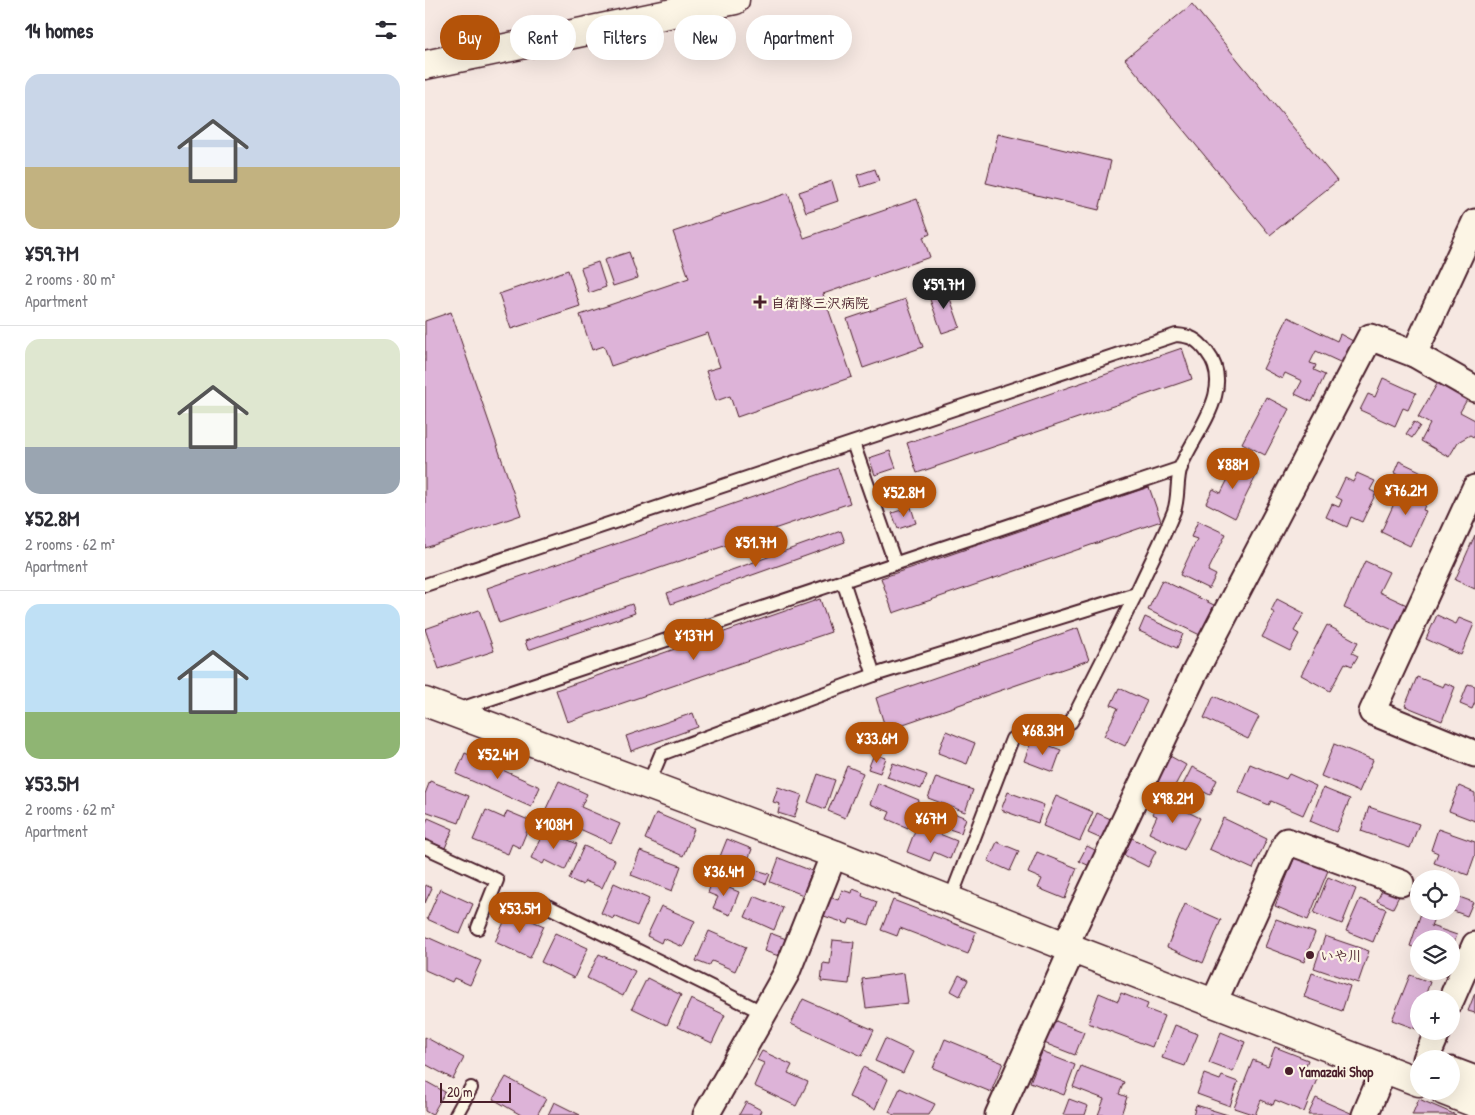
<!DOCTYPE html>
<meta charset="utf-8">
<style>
body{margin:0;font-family:"Patrick Hand","Klee One",sans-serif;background:#f7f7f7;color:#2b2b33;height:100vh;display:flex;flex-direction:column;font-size:19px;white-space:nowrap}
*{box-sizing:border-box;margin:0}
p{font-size:16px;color:#7c7c81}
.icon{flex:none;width:28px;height:28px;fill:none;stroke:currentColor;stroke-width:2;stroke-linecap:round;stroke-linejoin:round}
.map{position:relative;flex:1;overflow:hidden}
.sheet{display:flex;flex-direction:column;background:#fff;width:425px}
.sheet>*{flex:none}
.top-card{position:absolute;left:15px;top:15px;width:475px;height:45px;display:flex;gap:10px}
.fabs{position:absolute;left:985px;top:870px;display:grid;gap:10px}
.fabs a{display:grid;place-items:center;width:50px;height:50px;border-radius:50%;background:#fff;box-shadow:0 5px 20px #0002;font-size:25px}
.scale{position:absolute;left:15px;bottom:12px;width:71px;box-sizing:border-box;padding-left:5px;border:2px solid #4a1f2b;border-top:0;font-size:14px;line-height:18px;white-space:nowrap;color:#4a1f2b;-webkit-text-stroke:4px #fcf5e5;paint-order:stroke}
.price{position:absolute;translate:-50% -42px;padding:0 11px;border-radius:18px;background:#b45309;color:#fff;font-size:16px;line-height:32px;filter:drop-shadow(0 1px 2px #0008)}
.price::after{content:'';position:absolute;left:50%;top:30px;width:15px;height:11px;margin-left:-8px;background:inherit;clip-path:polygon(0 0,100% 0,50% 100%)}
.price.active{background:#222;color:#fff}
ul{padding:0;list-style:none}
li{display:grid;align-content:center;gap:10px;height:265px;padding:0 25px}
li+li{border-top:1px solid #e1e1e2}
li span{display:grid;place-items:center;height:155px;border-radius:15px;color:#555}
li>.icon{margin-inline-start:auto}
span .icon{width:90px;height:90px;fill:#fffc;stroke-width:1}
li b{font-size:21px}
h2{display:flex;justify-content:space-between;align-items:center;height:60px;padding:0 25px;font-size:21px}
.chip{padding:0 18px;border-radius:22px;background:#fff;box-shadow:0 5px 20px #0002;font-size:18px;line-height:45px}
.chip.active{background:#b45309;color:#fff}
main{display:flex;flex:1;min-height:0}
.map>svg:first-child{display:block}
.building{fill:#ddb3d8;stroke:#4a1f2b}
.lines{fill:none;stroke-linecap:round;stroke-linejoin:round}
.service-casing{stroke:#4a1f2b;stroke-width:16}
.minor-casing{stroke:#4a1f2b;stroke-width:29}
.tertiary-casing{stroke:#4a1f2b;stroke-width:31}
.service{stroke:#fcf5e5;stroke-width:12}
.minor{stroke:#fcf5e5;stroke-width:25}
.tertiary{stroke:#fcf5e5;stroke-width:28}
.poi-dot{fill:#4a1f2b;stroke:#fcf5e5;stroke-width:2}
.labels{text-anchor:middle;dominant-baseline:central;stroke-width:4.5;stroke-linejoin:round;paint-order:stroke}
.poi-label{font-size:14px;font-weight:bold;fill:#4a1f2b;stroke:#fcf5e5;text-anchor:start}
</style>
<main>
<section class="sheet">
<h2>14 homes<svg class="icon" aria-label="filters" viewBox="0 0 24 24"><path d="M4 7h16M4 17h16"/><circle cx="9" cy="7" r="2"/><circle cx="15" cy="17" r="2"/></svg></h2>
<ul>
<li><span style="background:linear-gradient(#c9d6e8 60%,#c2b280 0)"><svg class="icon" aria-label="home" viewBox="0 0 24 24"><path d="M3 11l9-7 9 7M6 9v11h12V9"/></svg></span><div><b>¥59.7M</b><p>2 rooms · 80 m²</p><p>Apartment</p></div></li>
<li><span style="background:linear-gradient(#dfe7d0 70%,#9aa5b1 0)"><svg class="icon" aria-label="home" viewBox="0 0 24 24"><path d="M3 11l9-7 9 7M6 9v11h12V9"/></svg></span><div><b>¥52.8M</b><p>2 rooms · 62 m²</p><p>Apartment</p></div></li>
<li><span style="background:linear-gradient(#bfe0f5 70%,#8fb573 0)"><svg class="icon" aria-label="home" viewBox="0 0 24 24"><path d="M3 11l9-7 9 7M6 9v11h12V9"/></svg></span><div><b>¥53.5M</b><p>2 rooms · 62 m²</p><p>Apartment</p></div></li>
</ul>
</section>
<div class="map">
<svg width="1050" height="1115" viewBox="0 0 1050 1115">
<rect width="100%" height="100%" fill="#f6e8e2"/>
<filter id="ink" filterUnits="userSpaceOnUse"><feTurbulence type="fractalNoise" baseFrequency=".02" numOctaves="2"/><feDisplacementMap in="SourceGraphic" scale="10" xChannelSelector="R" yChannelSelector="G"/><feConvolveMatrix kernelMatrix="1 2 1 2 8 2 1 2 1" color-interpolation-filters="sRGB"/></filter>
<g filter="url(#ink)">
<!-- building -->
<g class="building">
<polygon points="767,4 912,181 845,235 700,59"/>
<polygon points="573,134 686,161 674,210 561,183"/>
<polygon points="450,169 454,181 436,187 432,175"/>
<polygon points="407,181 413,201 381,212 374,192"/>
<polygon points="363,193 379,238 492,199 505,234 498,237 505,257 398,294 427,377 312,417 305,396 291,401 281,371 295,367 283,333 186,366 179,346 167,350 155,315 264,278 248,232"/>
<polygon points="204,252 213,278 188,286 179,260"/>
<polygon points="173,262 181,287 164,293 156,268"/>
<polygon points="143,270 155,306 86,329 74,294"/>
<polygon points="521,287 535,327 517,333 503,294"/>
<polygon points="481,299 498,347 438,368 422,319"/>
<polygon points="26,312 96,515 0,548 0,321"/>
<polygon points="863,317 912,341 915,334 928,341 917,363 891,351 885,363 891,365 889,370 900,375 887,402 870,394 877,381 860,373 857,379 838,369"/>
<polygon points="757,348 767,379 492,473 482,443"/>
<polygon points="958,378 991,393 983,410 978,408 970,426 935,410 943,394 950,397"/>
<polygon points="1015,379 1044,396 1035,412 1050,420 1050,438 1045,435 1033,442 1024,457 996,441 1005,424 993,417"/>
<polygon points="841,397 864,409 840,455 817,443"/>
<polygon points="989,422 995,426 987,438 981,434"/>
<polygon points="465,451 471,468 450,475 444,458"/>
<polygon points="974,461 997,472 991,483 969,473"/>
<polygon points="810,463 832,474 810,518 781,503 788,489 796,493 803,479 796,476 802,465 808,468"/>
<polygon points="413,468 425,503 74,623 62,588"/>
<polygon points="932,473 950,481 945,490 951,493 937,522 926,517 922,527 901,517 907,504 914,507 917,500 911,497 920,478 928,482"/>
<polygon points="977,486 1003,498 998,510 1001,511 985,546 956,532"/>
<polygon points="724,487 736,521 468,613 456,578"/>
<polygon points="486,507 491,523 473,529 467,513"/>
<polygon points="773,521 801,534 783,571 791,575 784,589 755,575 772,539 766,537"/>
<polygon points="416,531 420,542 246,604 242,593"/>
<polygon points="1050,535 1050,589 1030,580"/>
<polygon points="940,561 964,572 954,592 984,606 972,632 919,608"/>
<polygon points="737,580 789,605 775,635 723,610"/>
<polygon points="395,599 406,632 142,722 131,690"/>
<polygon points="852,599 879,613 869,631 874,634 865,651 837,637 850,613 846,611"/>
<polygon points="207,604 210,613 103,650 100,641"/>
<polygon points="54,610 69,651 14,669 0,629"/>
<polygon points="1012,615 1031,624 1034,618 1049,624 1036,655 1001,639"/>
<polygon points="720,617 758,634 752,648 714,631"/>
<polygon points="902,625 933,642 927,653 933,656 927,666 920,663 905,691 876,675"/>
<polygon points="653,628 664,660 461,730 451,698"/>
<polygon points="992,677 1018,687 1020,683 1030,687 1017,721 980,706"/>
<polygon points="1043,684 1050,686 1050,702 1047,709 1035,704"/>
<polygon points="694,688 722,701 700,746 679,736 693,708 686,705"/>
<polygon points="789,696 834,717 823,739 779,718"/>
<polygon points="268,713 273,727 206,751 201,736"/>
<polygon points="521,731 550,743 542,764 513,753"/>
<polygon points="607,739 636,750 628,772 599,761"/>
<polygon points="909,744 948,760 934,792 896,776"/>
<polygon points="40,753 115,787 106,807 31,774"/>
<polygon points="449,754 461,758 455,773 443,769"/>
<polygon points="745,756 761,765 746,793 730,784"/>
<polygon points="468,763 502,775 496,789 462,777"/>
<polygon points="825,764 861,779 864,774 891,786 878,815 846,801 844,805 813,792"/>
<polygon points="422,766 438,773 420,818 403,811"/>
<polygon points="767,767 792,780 785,795 779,792 772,807 752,797"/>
<polygon points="393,774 410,780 400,809 383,802"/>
<polygon points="511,777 548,790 540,812 503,798"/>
<polygon points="5,781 44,796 34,823 0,811 0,794"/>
<polygon points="134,781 162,794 156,807 195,824 186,843 119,813"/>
<polygon points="453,783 494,800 483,828 462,819 465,812 445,804"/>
<polygon points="1034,786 1050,793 1050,821 1024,811"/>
<polygon points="353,787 377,795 369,818 353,813 355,804 348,802"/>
<polygon points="898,788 925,799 911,832 885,821"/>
<polygon points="583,792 619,805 613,823 576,810"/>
<polygon points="631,796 668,812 655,841 618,826"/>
<polygon points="735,798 775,818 759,850 724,833 732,816 727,814"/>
<polygon points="944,807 994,824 985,848 936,831"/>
<polygon points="61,810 79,818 82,811 106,821 95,848 87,844 83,854 48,840"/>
<polygon points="526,812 541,818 536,833 521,828"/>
<polygon points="231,813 269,829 258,856 220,839"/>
<polygon points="672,813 688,820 679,840 663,833"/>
<polygon points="3,818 28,829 20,848 0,840 0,826"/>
<polygon points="798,818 842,839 828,869 784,849"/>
<polygon points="492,825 532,841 525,859 509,852 505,861 482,852"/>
<polygon points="120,829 152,844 140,870 120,860 118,864 106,858"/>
<polygon points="1013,829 1050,842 1050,855 1043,875 1009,863 1013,853 1006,850"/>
<polygon points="707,838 731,851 723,867 699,855"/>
<polygon points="302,839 327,849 318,874 292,864"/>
<polygon points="572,842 594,851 585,871 563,861"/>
<polygon points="159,846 190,860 177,888 160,881 158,885 144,879"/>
<polygon points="662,846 676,853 669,868 654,861"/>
<polygon points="215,851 256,866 247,891 206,875"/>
<polygon points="612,852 652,868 640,899 613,888 617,879 603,873"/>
<polygon points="871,854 904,868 883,920 850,906"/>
<polygon points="354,858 387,871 378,895 345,882"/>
<polygon points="331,870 345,874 341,884 328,879"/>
<polygon points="903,877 931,889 917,924 889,913"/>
<polygon points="287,881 314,892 305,915 288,908 293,897 283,893"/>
<polygon points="189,883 224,899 212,926 189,916 188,919 176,913"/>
<polygon points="0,885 7,888 0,903"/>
<polygon points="959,886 975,894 968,908 952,901"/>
<polygon points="15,889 48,904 35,934 2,919"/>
<polygon points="428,889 438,893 437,896 452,902 444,925 425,919 423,924 396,915 402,896 413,900 417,890 427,893"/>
<polygon points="1026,894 1048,902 1042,916 1026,910"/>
<polygon points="329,896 358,908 349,930 320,917"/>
<polygon points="935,899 961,909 948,942 921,931"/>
<polygon points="468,900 551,932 543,954 475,928 472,936 456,930"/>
<polygon points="760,904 796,920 778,963 742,947"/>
<polygon points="236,906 270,921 258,947 238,938 236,943 222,936"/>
<polygon points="84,911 119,926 105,958 70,942"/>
<polygon points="996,913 1009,918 1006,926 1032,935 1026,951 1026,939 994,939 994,949 985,946"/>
<polygon points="851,919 890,933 879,962 840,947"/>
<polygon points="284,931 321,947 310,971 287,961 284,966 271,961"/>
<polygon points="130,933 163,948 149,978 116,962"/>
<polygon points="345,933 364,940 357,957 339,951"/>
<polygon points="0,936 56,961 45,985 29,978 27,982 0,970"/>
<polygon points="900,936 944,951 933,983 889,968"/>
<polygon points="408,940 429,942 424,984 396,981 398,963 405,964"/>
<polygon points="174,954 210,971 198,996 162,978"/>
<polygon points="479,973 483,1003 441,1008 437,979"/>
<polygon points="887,973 925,986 917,1011 879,997"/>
<polygon points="534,975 543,980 535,996 526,991"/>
<polygon points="985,975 1005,982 999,999 994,999 994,1030 967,1020"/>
<polygon points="222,978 256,995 242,1025 207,1008"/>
<polygon points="674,993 693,1001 696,993 723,1004 721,1009 739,1016 727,1047 663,1023"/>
<polygon points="1050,993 1050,1013 1043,1011"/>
<polygon points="266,999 300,1015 287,1043 253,1027"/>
<polygon points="378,999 449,1030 437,1056 366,1024"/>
<polygon points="628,1020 659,1032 650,1055 619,1043"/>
<polygon points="750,1025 773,1034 760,1066 737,1058"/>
<polygon points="796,1032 820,1042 808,1072 784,1063"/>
<polygon points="0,1037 39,1058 28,1079 0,1064"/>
<polygon points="460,1039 488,1052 478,1073 450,1061"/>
<polygon points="520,1039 578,1063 566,1092 508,1068"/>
<polygon points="850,1047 883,1060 878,1073 892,1079 879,1112 850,1100 848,1105 836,1100 830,1115 809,1108 828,1060 843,1066"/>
<polygon points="337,1051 367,1065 363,1073 383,1082 371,1106 329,1086 339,1063 332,1060"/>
<polygon points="617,1052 650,1065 639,1095 605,1082"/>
<polygon points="656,1066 699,1082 694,1094 702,1097 696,1115 673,1115 679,1099 648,1087"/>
<polygon points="438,1067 463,1079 450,1109 424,1097"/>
<polygon points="779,1074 795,1080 797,1076 813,1082 805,1106 772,1094"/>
<polygon points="81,1077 121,1099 112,1115 96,1115 68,1099"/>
<polygon points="0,1081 20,1092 7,1115 0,1111"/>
<polygon points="475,1088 510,1104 504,1115 469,1115 464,1112"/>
<polygon points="891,1098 928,1114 927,1115 883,1115"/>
<polygon points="644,1099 663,1106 660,1115 638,1115"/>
<polygon points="994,1099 1031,1115 987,1115"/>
<polygon points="129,1102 155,1115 123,1115"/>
<polygon points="321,1102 336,1110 334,1115 314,1115"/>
<polygon points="771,1105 803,1115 768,1115"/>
</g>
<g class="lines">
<defs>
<g id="service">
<polyline points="428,443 470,563"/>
<polyline points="418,581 449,675"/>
<path d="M0 585 751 335C766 336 772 339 782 352 811 389 770 432 756 466 751 480 754 497 749 511 738 539 723 567 711 594"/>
<polyline points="32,710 756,468"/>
<polyline points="223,785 236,754 449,675 711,594 646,722"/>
<polyline points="0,847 72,880 53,928"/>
<polyline points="525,900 587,739"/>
<polyline points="114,902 339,1013"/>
<polyline points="31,1115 46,1088"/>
</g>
<g id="minor">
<polyline points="989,354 1050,222"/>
<polyline points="1050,488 947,712 1050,754"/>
<polyline points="640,946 769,674 945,337 989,354 1050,389"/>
<polyline points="1026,1000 1050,945"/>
<polyline points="789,1002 862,841 976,883"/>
<polyline points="1001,1059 1013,1031"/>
<polyline points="1026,1070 1050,1079"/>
<polyline points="281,1115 361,974 409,854"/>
<polyline points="573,1115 648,948"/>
<polyline points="940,1115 960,1067"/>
</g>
<g id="tertiary">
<polyline points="0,65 310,0"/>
<polyline points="0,702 409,854 640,946 994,1082"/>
<polyline points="1019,1091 1050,1103"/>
</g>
</defs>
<!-- service casing -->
<use href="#service" class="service-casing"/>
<!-- minor casing -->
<use href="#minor" class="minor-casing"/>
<!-- tertiary casing -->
<use href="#tertiary" class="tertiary-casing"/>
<!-- service -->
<use href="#service" class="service"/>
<!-- minor -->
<use href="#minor" class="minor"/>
<!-- tertiary -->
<use href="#tertiary" class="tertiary"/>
</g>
</g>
<!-- markers -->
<g class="poi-dot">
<path d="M332.5 294.5h5v5h5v5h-5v5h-5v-5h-5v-5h5z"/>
<circle cx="885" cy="955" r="5"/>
<circle cx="864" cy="1071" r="5"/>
</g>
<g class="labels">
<!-- poi labels -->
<g class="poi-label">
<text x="346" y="302">自衛隊三沢病院</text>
<text x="895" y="955">いや川</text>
<text x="874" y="1071">Yamazaki Shop</text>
</g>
</g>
</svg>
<div class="fabs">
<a><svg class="icon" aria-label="locate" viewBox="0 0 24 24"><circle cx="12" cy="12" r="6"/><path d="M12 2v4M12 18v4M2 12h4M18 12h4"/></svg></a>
<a><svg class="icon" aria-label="layers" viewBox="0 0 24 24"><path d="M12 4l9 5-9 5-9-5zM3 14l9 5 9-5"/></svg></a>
<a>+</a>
<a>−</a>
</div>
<div class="scale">20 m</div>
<b class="price active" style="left:519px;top:310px">¥59.7M</b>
<b class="price" style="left:808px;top:490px">¥88M</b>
<b class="price" style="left:981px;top:516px">¥76.2M</b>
<b class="price" style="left:479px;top:518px">¥52.8M</b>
<b class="price" style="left:331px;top:568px">¥51.7M</b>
<b class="price" style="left:269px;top:661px">¥137M</b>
<b class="price" style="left:618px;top:756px">¥68.3M</b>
<b class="price" style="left:452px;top:764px">¥33.6M</b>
<b class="price" style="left:73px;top:780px">¥52.4M</b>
<b class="price" style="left:748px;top:824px">¥98.2M</b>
<b class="price" style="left:506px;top:844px">¥67M</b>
<b class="price" style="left:129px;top:850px">¥108M</b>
<b class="price" style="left:299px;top:897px">¥36.4M</b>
<b class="price" style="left:95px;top:934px">¥53.5M</b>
<div class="top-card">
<a class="chip active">Buy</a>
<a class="chip">Rent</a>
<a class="chip">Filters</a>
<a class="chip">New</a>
<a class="chip">Apartment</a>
</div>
</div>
</main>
